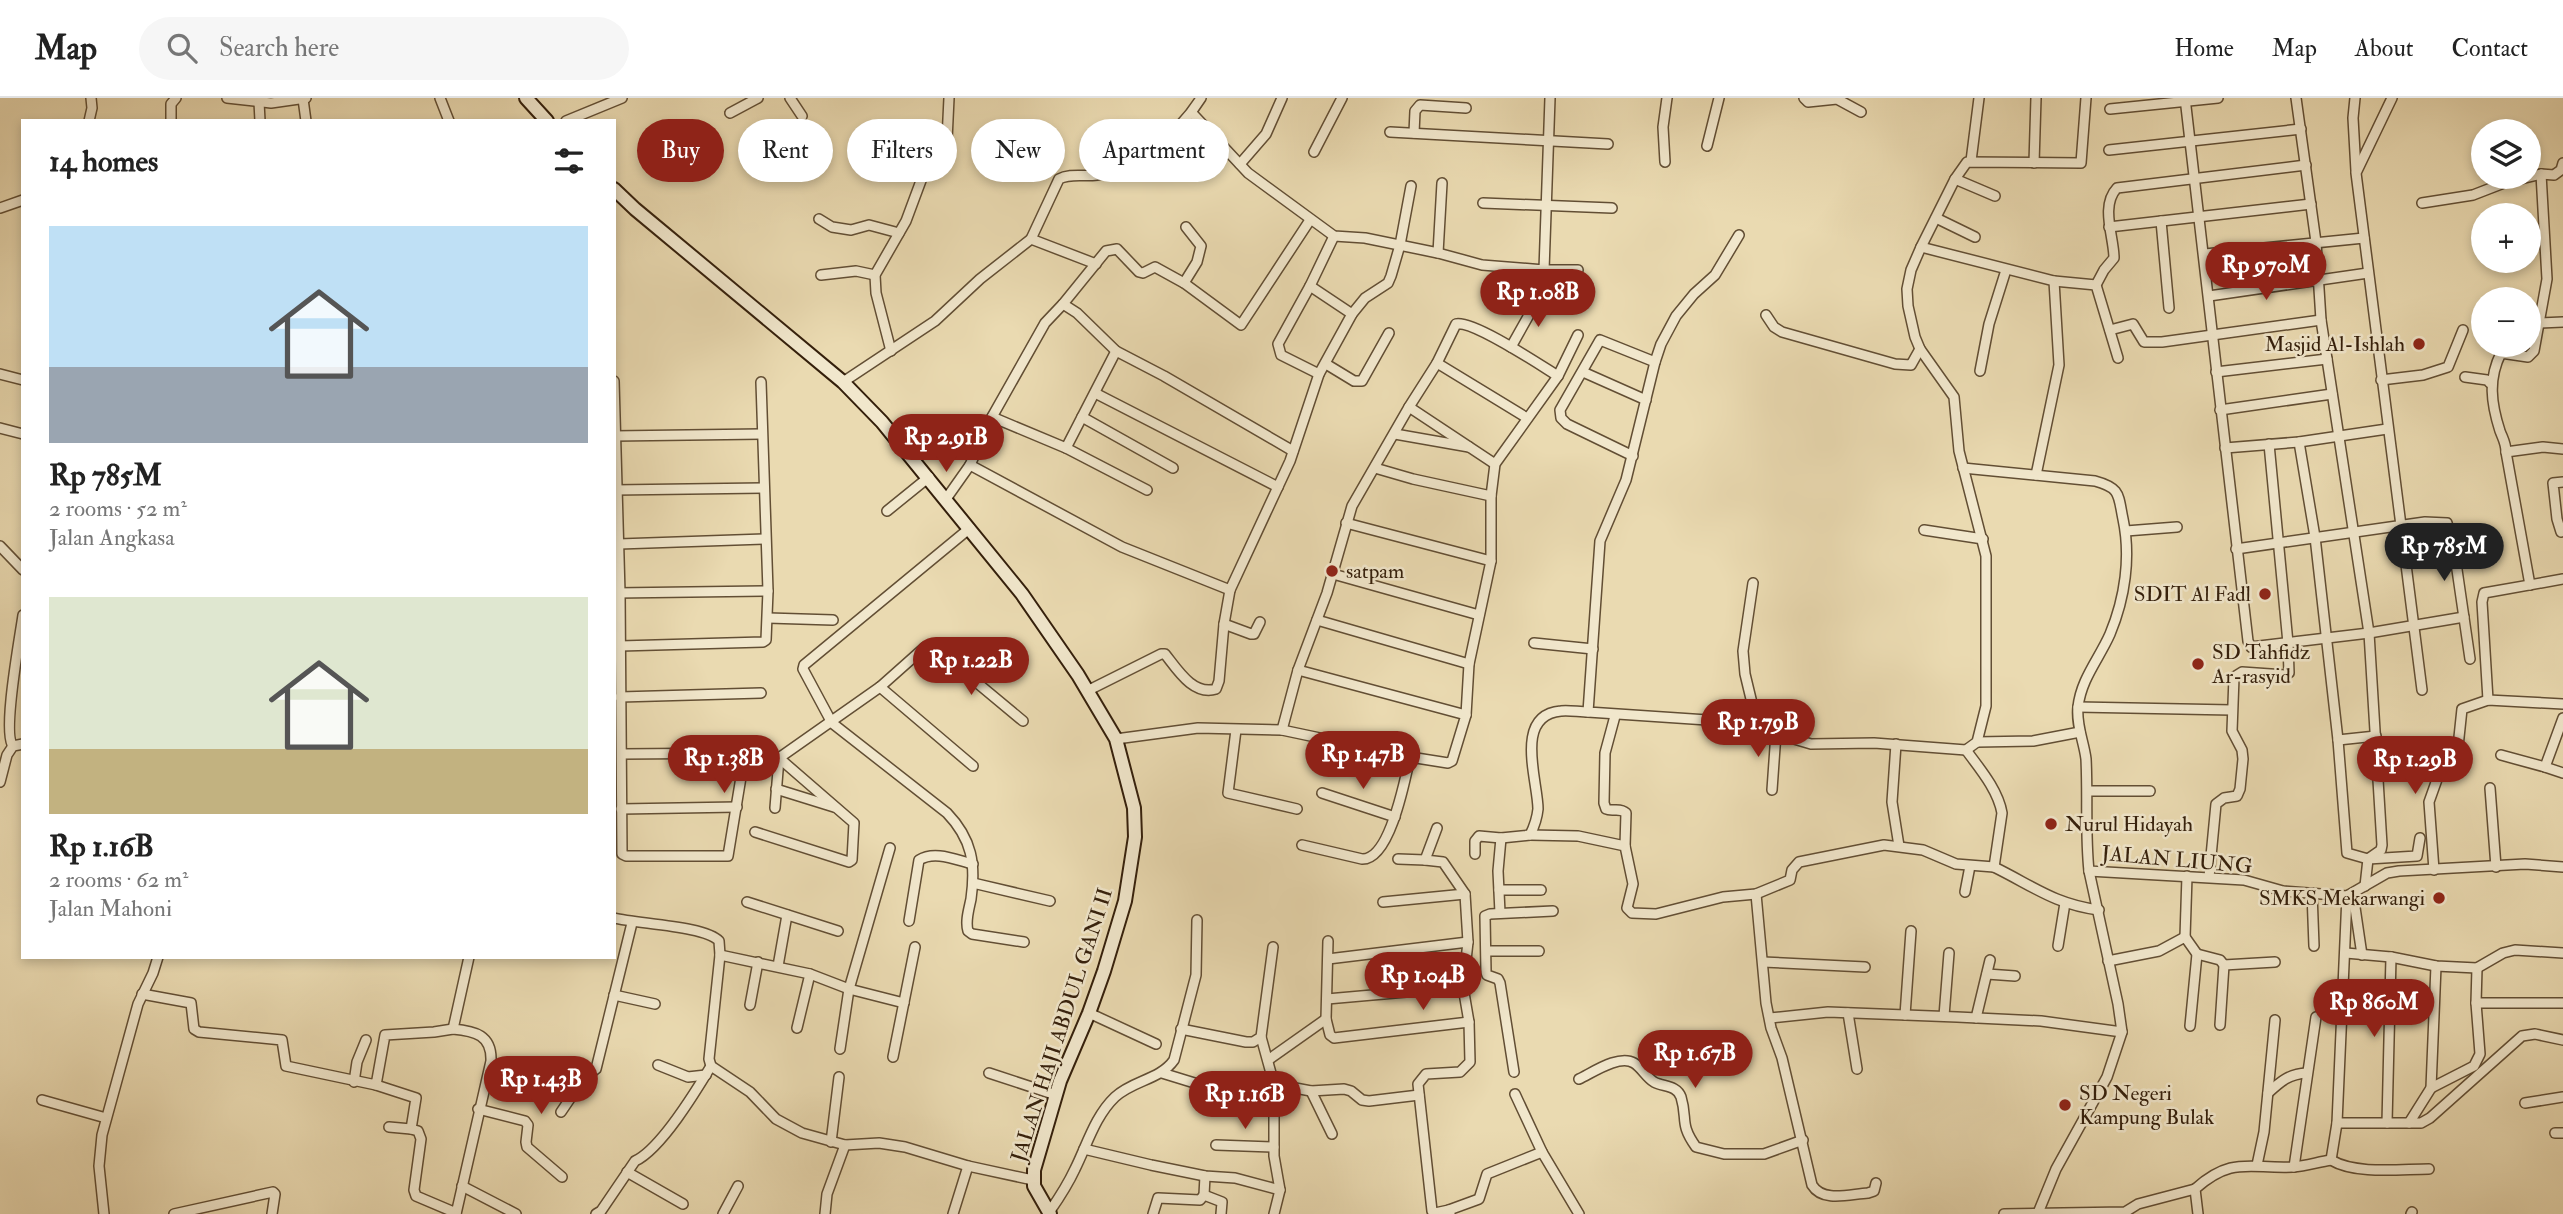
<!DOCTYPE html>
<meta charset="utf-8">
<style>
body{margin:0;font-family:"IM FELL Double Pica",serif;background:#f6f6f6;color:#222;height:100vh;display:flex;flex-direction:column;font-size:26px;white-space:nowrap}
*{box-sizing:border-box;margin:0}
p{font-size:23px;color:#767676}
.icon{flex:none;width:38px;height:38px;fill:none;stroke:currentColor;stroke-width:2;stroke-linecap:round;stroke-linejoin:round}
.map{position:relative;flex:1;overflow:hidden}
.panel{position:absolute;left:21px;top:21px;width:595px;height:840px;display:flex;flex-direction:column;background:#fff;border-radius:0px;box-shadow:0 4px 10px #0003}
.panel>*{flex:none}
.top-card{position:absolute;left:637px;top:21px;width:665px;height:63px;display:flex;gap:14px}
.controls{position:absolute;left:2471px;top:21px;display:grid;gap:14px}
.controls a{display:grid;place-items:center;width:70px;height:70px;border-radius:50%;background:#fff;box-shadow:0 4px 10px #0003;font-size:35px}
.price{position:absolute;translate:-50% -60px;padding:0 16px;border-radius:24px;background:#8f2418;color:#fff;font-size:23px;line-height:46px;filter:drop-shadow(0 2px 4px #0008)}
.price::after{content:'';position:absolute;left:50%;top:42px;width:21px;height:16px;margin-left:-10px;background:inherit;clip-path:polygon(0 0,100% 0,50% 100%)}
.price.current{background:#222;color:#fff}
ul{padding:0;list-style:none}
li{display:grid;align-content:center;gap:14px;height:371px;padding:0 28px}
li span{display:grid;place-items:center;height:217px;border-radius:0px;color:#555}
li>.icon{margin-inline-start:auto}
span .icon{width:126px;height:126px;fill:#fffc;stroke-width:1}
li b{font-size:30px}
h2{display:flex;justify-content:space-between;align-items:center;height:84px;padding:0 28px;font-size:30px}
.chip{padding:0 24px;border-radius:32px;background:#fff;box-shadow:0 4px 10px #0003;font-size:24px;line-height:63px}
.chip.current{background:#8f2418;color:#fff}
header{display:flex;align-items:center;gap:42px;box-sizing:border-box;height:98px;padding:0 35px;background:#fff;border-bottom:2px solid #e0e0e0}
header strong{font-size:33px}
nav{display:flex;gap:38px;margin-inline-start:auto;font-size:24px}
.search{width:490px;height:63px;background:#f6f6f6;display:flex;align-items:center;gap:18px;box-sizing:border-box;padding:0 24px;border-radius:38px;color:#767676;font-size:26px}
.map>svg:first-child{display:block}
.lines{fill:none;stroke-linecap:round;stroke-linejoin:round}
.street-casing{stroke:#624e34;stroke-width:12}
.secondary-casing{stroke:#341f0b;stroke-width:16}
.street{stroke:#f1e7cc;stroke-width:9}
.secondary{stroke:#f1e7cc;stroke-width:12}
.poi-dot{fill:#8f2418;stroke:#f1e7cc;stroke-width:2.5}
.labels{text-anchor:middle;dominant-baseline:central;stroke-width:5;stroke-linejoin:round;paint-order:stroke}
.poi-label{font-size:21px;fill:#341f0b;stroke:#f1e7cc;text-anchor:start}
.street-label{font-size:21px;fill:#341f0b;stroke:#f1e7cc}
</style>
<header>
<strong>Map</strong>
<div class="search"><svg class="icon" aria-label="search" viewBox="0 0 24 24"><circle cx="10" cy="10" r="6"/><path d="M15 15l6 6"/></svg>Search here</div>
<nav><a>Home</a><a>Map</a><a>About</a><a>Contact</a></nav>
</header>
<div class="map">
<svg width="2563" height="1116" viewBox="0 0 2563 1116">
<rect width="100%" height="100%" fill="#eadab1"/>
<filter id="stains"><feTurbulence type="fractalNoise" baseFrequency=".00286" numOctaves="4"/><feColorMatrix values="0 0 0 0 .2 0 0 0 0 .09 0 0 0 0 .02 0 0 0 .5 -.17"/></filter>
<radialGradient id="worn" r=".72"><stop offset=".6" stop-color="#630" stop-opacity="0"/><stop offset="1" stop-color="#630" stop-opacity=".3"/></radialGradient>
<g class="lines">
<defs>
<g id="street">
<polyline points="227,0 271,5 306,0"/>
<polyline points="440,0 449,23"/>
<polyline points="790,0 802,18"/>
<polyline points="1804,0 1808,4 1837,1 1861,14"/>
<polyline points="2185,0 2248,543 2251,549 2369,535 2464,519"/>
<polyline points="2296,0 2316,144 2321,222 2369,535 2382,747 2381,752 2368,761 2365,788"/>
<polyline points="2355,0 2353,20 2356,73"/>
<polyline points="2392,0 2356,75 2422,592"/>
<polyline points="303,1 306,23"/>
<polyline points="259,4 260,23"/>
<polyline points="2110,11 2218,0"/>
<polyline points="730,15 758,0"/>
<polyline points="1192,15 1248,75 1334,138 1365,140 1438,155 1442,85"/>
<polyline points="89,23 92,10 91,0"/>
<polyline points="171,23 171,6 176,0"/>
<polyline points="566,23 622,0"/>
<polyline points="1390,34 1608,46"/>
<polyline points="1414,35 1415,13 1420,7 1466,10"/>
<polyline points="1707,48 1719,0"/>
<polyline points="2109,52 2301,31"/>
<polyline points="1314,54 1342,0"/>
<polyline points="1971,63 1979,0"/>
<polyline points="1665,64 1663,29 1667,0"/>
<polyline points="2034,65 2036,0"/>
<polyline points="1240,66 1266,36 1282,0"/>
<polyline points="1955,81 1995,98"/>
<polyline points="1483,105 1612,110"/>
<polyline points="2422,105 2473,97 2504,85 2541,76 2554,77 2561,72 2563,65"/>
<polyline points="0,110 23,102"/>
<polyline points="1936,120 1975,139"/>
<polyline points="819,121 832,129 851,132 869,127 899,135"/>
<polyline points="2161,123 2169,210"/>
<polyline points="2109,129 2311,106"/>
<polyline points="1739,137 1715,177 1694,196 1676,218 1661,246 1655,264 1626,382 1600,443 1588,614 1737,624 1811,646 1874,645 1966,652 1977,644 1986,608 1986,458 1959,353 1954,299 1920,251 1915,239 1908,208 1907,191 1911,172 1921,149 1955,81 1967,64 2081,65 2086,0"/>
<polyline points="1031,141 1096,166"/>
<polyline points="1921,149 2054,183 2059,267 2036,377"/>
<polyline points="1438,155 1482,167 1544,172 1550,0"/>
<polyline points="2205,156 2364,140"/>
<polyline points="1544,172 1578,172"/>
<polyline points="821,177 856,173 875,177"/>
<polyline points="2054,183 2096,187 2118,260"/>
<polyline points="1184,185 1197,164 1201,148 1186,129"/>
<path d="M2096 187 2104 172 2114 160C2114 139 2100 108 2117 90L2306 67"/>
<polyline points="1310,188 1352,216"/>
<polyline points="2209,198 2368,175"/>
<polyline points="2480,212 2483,212"/>
<polyline points="1766,217 1774,229 1782,234 1895,266 1911,267 1920,251"/>
<polyline points="2529,223 2540,225 2563,224"/>
<polyline points="2110,232 2133,226 2144,244 2162,244 2321,222"/>
<polyline points="1511,249 1539,199"/>
<polyline points="891,253 876,195 875,177 906,123 922,80 947,42 949,0"/>
<polyline points="1437,265 1527,320"/>
<polyline points="1326,266 1354,283 1362,283 1389,235"/>
<polyline points="1980,273 1989,226 2006,172"/>
<polyline points="1583,274 1646,302"/>
<polyline points="2216,274 2327,261"/>
<polyline points="0,276 23,282"/>
<polyline points="1319,276 1281,257 1278,246 1310,188 1334,138"/>
<polyline points="2465,279 2487,282 2490,285"/>
<polyline points="2381,282 2423,277 2448,269 2463,232"/>
<polyline points="614,283 620,495 622,756 626,758 728,758 745,655 622,656"/>
<path d="M843 284 935 223 980 181 1031 141 1059 81C1070 75 1084 79 1097 77 1137 70 1180 34 1201 0"/>
<polyline points="1095,295 1278,389"/>
<polyline points="1409,309 1495,366"/>
<polyline points="2220,312 2332,296"/>
<polyline points="992,319 1045,225 1063,206"/>
<polyline points="1082,319 1173,370"/>
<polyline points="0,330 23,336"/>
<polyline points="1395,336 1469,349"/>
<polyline points="614,338 762,336"/>
<polyline points="2299,344 2315,439 2338,642 2376,638"/>
<polyline points="1066,350 1116,253"/>
<polyline points="2225,350 2299,344 2387,331"/>
<polyline points="1293,353 1164,278 1116,253 1077,215 1063,206 1106,153 1117,151 1139,174 1143,175 1155,169 1184,185 1241,227 1310,122"/>
<path d="M2506 354C2506 345 2503 341 2500 333 2491 305 2488 281 2501 255L2528 259 2534 253 2547 181 2541 76"/>
<polyline points="1633,358 1567,326 1561,320 1560,312 1600,242 1655,264"/>
<polyline points="970,367 1122,449 1230,492 1290,363 1319,276 1352,216 1365,200 1388,185 1391,178 1400,147 1411,88"/>
<polyline points="1375,370 1413,381 1491,398 1491,463 1469,566 1466,617"/>
<path d="M1963 370 2095 383C2121 390 2118 397 2123 421 2131 459 2125 500 2110 536 2099 561 2081 581 2078 609 2076 627 2084 644 2086 661 2088 699 2085 736 2089 773L2244 782 2283 793 2347 798 2387 775 2399 773 2525 766 2563 769"/>
<polyline points="614,392 763,390"/>
<polyline points="1491,398 1495,366 1558,278 1578,237"/>
<polyline points="946,401 970,367 992,319 1066,350 1147,392"/>
<polyline points="887,413 929,379"/>
<polyline points="1346,425 1491,463"/>
<path d="M970 430 804 567 803 571 832 625 947 715C972 741 976 766 971 801 969 811 965 823 968 833L972 836 1024 844"/>
<polyline points="1924,432 1983,441"/>
<polyline points="2126,433 2177,429"/>
<polyline points="2561,434 2557,421 2553,385 2563,384"/>
<polyline points="619,446 765,441"/>
<polyline points="0,448 23,472"/>
<polyline points="2236,451 2425,424 2447,425 2455,458 2470,561"/>
<polyline points="1333,476 1479,517"/>
<polyline points="1753,485 1743,553 1745,576 1758,630"/>
<polyline points="2530,487 2506,354 2543,349 2563,351"/>
<polyline points="616,495 768,493"/>
<polyline points="768,520 833,522"/>
<polyline points="1317,522 1469,566"/>
<polyline points="1224,526 1251,536 1254,536 1260,524"/>
<polyline points="1534,545 1593,551"/>
<polyline points="620,548 763,544 766,542 768,493 761,284"/>
<polyline points="880,589 973,668"/>
<path d="M1087 593 1161 556H1165C1177 571 1193 598 1216 591L1219 583 1224 526 1230 492"/>
<polyline points="620,599 761,595"/>
<polyline points="2488,602 2482,504 2484,495 2563,481"/>
<polyline points="2078,609 2232,612"/>
<path d="M1615 618 1605 655 1604 705 1606 711C1612 714 1620 709 1626 715L1625 748"/>
<polyline points="2563,620 2545,669 2563,675"/>
<polyline points="1236,632 1228,695 1297,711"/>
<polyline points="1282,632 1410,659 1448,665 1452,663 1466,617 1298,572"/>
<path d="M1116 641 1198 630 1282 632 1298 572 1327 495 1352 408 1409 309 1437 265 1456 226C1473 222 1540 267 1558 278"/>
<polyline points="2338,642 2347,755 2368,761 2417,758 2420,740"/>
<polyline points="1977,644 2033,643 2080,634"/>
<polyline points="1896,646 1892,704 1899,748"/>
<path d="M13 648C2 635 20 539 23 517"/>
<path d="M1966 652C1980 671 1998 692 2002 715L1994 769C2033 788 2054 806 2099 812"/>
<polyline points="2501,657 2545,669"/>
<polyline points="0,684 7,657 13,648 23,646"/>
<polyline points="2490,690 2496,769"/>
<polyline points="776,691 834,709"/>
<polyline points="1772,692 1776,635"/>
<polyline points="2088,693 2150,693"/>
<polyline points="1322,695 1395,719"/>
<polyline points="775,710 779,660 880,589 925,549 934,549 1023,623"/>
<polyline points="621,711 737,709"/>
<polyline points="1437,730 1425,762 1443,764 1465,796 1468,844 1463,889 1469,924 1470,964 1460,974 1426,976 1418,986 1432,1113 1435,1115 1449,1112 1450,1116"/>
<polyline points="755,734 849,764 852,762 854,725 779,660"/>
<polyline points="1530,737 1578,738 1625,748 1633,786 1627,810 1632,815 1656,816 1723,799 1756,796 1790,782 1792,772 1799,764 1884,747 1923,752 1956,766 1994,769"/>
<path d="M1302 747 1362 761C1390 762 1405 682 1410 659"/>
<path d="M1475 756V743L1479 738 1501 740 1530 737C1534 729 1537 721 1538 711 1538 683 1513 617 1561 613 1569 612 1579 614 1588 614"/>
<polyline points="1398,761 1425,762"/>
<polyline points="2434,772 2429,704 2440,673 2453,665 2457,658 2462,611 2488,602 2563,606"/>
<polyline points="2209,779 2216,706 2224,700 2237,698 2240,691 2243,661 2242,652 2232,633 2234,579 2242,574 2285,577 2289,575 2288,545 2269,346"/>
<polyline points="973,785 1050,803"/>
<polyline points="1499,792 1541,792"/>
<polyline points="1965,794 1970,768"/>
<polyline points="2312,795 2314,848"/>
<path d="M1756 796 1766 905 1771 930 1782 960 1812 1087C1823 1105 1850 1096 1868 1095L1874 1093 1876 1085"/>
<polyline points="2353,796 2362,857"/>
<polyline points="747,804 838,833"/>
<polyline points="1383,804 1465,796"/>
<polyline points="1500,815 1498,773 1501,740"/>
<path d="M614 820C638 826 706 828 719 843L720 857 709 961 711 968"/>
<path d="M909 823 919 762C935 752 956 762 973 766"/>
<polyline points="2185,839 2187,778"/>
<polyline points="1328,843 1326,921 1330,937 1334,940 1469,924"/>
<polyline points="2058,848 2065,805"/>
<polyline points="1487,853 1539,853"/>
<polyline points="2346,855 2391,859 2436,868 2477,870 2503,855 2515,852 2563,855"/>
<polyline points="2197,856 2220,862 2224,867 2220,927"/>
<polyline points="720,857 810,876 849,891 904,905"/>
<polyline points="1328,861 1468,844"/>
<polyline points="2108,863 2159,853 2185,839 2197,856 2190,928"/>
<polyline points="1763,864 1865,869"/>
<polyline points="2224,867 2275,864"/>
<polyline points="778,868 787,817"/>
<polyline points="1987,876 2015,878"/>
<polyline points="142,896 191,905 194,931 199,934 282,942 286,968 376,987 385,937 434,934 453,931"/>
<polyline points="614,897 655,906"/>
<polyline points="1327,901 1463,889"/>
<polyline points="2476,905 2563,905"/>
<polyline points="750,907 758,864"/>
<polyline points="1089,915 1156,946"/>
<polyline points="1848,915 1857,971"/>
<polyline points="1905,917 1911,833"/>
<polyline points="1944,918 1949,855"/>
<polyline points="1770,920 1828,914 1957,919 2041,923 2122,934 2118,906 2089,773"/>
<polyline points="1976,920 1990,862"/>
<polyline points="797,930 810,876"/>
<polyline points="1181,931 1246,944 1253,944 1261,939 1273,849"/>
<polyline points="1261,939 1274,986 1274,1058 1280,1092 1274,1116"/>
<polyline points="840,951 849,891 890,750"/>
<polyline points="893,959 915,849"/>
<polyline points="1268,962 1326,921"/>
<polyline points="658,967 688,979 706,977"/>
<polyline points="711,968 750,994 776,1021 802,1035 845,1047 879,1045 905,1049 968,1068 1033,1082"/>
<polyline points="1514,974 1500,885 1498,881 1487,877 1486,874 1485,818 1490,816 1553,813"/>
<polyline points="989,975 1056,997"/>
<polyline points="1162,975 1201,987"/>
<path d="M1579 981C1592 975 1619 956 1634 965 1642 970 1646 979 1654 984 1663 989 1677 987 1681 999 1688 1022 1679 1025 1696 1049L1724 1056H1764L1803 1042"/>
<polyline points="354,984 357,964 366,942"/>
<polyline points="1274,986 1311,993 1344,991 1351,993 1362,1002 1369,1003 1419,997"/>
<polyline points="376,987 416,1000 411,1031 418,1033 421,1041 414,1092 416,1098 456,1115"/>
<polyline points="2431,990 2474,968 2480,956 2476,905 2477,870"/>
<polyline points="1311,993 1332,1036"/>
<path d="M2268 995C2281 983 2289 976 2307 975"/>
<polyline points="1515,996 1542,1054 1579,1116"/>
<polyline points="42,1002 106,1020"/>
<polyline points="1227,1002 1274,998"/>
<polyline points="2525,1005 2563,999"/>
<polyline points="478,1011 525,1023 528,1027 526,1044 527,1049 562,1079"/>
<polyline points="561,1014 584,980 596,971 632,825"/>
<polyline points="2337,1025 2421,1025 2430,1020 2522,938 2535,936 2563,942"/>
<polyline points="2387,1025 2391,859"/>
<polyline points="2409,1025 2431,990 2436,868"/>
<polyline points="389,1029 411,1031"/>
<polyline points="2555,1035 2563,1035"/>
<polyline points="831,1044 839,979"/>
<polyline points="1216,1047 1274,1049"/>
<polyline points="1084,1051 1151,1067 1205,1078 1235,1080 1280,1092"/>
<polyline points="2331,1062 2337,1025 2347,798"/>
<polyline points="2257,1067 2264,1034 2275,922"/>
<polyline points="2294,1069 2316,919"/>
<polyline points="627,1074 683,1106"/>
<polyline points="462,1088 516,1116"/>
<polyline points="1204,1097 1222,1104 1221,1116"/>
<polyline points="1449,1112 1479,1101 1487,1076 1542,1054"/>
<path d="M1050 1113C1059 1100 1068 1086 1075 1071 1087 1047 1095 1018 1115 999 1133 982 1160 982 1174 962L1196 877 1197 822"/>
<polyline points="2038,1115 2056,1071 2107,979 2122,934"/>
<polyline points="104,1116 99,1068 102,1037 138,906 153,875 158,859"/>
<polyline points="174,1116 273,1094 275,1096 272,1116"/>
<path d="M456 1116 491 963C492 937 475 933 453 931L469 859"/>
<path d="M596 1116 601 1113 635 1063C661 1051 696 993 711 968"/>
<polyline points="723,1116 738,1088"/>
<polyline points="825,1116 827,1096 845,1047"/>
<polyline points="953,1116 968,1068"/>
<polyline points="1153,1116 1158,1100 1200,1102 1204,1097 1205,1078"/>
<polyline points="2004,1116 2125,1114 2138,1106 2195,1091"/>
<path d="M2198 1116 2195 1091C2232 1058 2249 1071 2293 1069 2306 1068 2318 1064 2331 1062 2356 1077 2401 1071 2429 1071"/>
<polyline points="2411,1116 2412,1114"/>
</g>
<g id="secondary">
<polyline points="526,0 547,23"/>
<polyline points="614,91 635,111 843,284 882,324 1022,496 1078,577 1116,641 1134,710 1135,739 1125,803 1104,873 1089,915 1060,983 1034,1072 1034,1088 1050,1116"/>
</g>
</defs>
<!-- street casing -->
<use href="#street" class="street-casing"/>
<!-- secondary casing -->
<use href="#secondary" class="secondary-casing"/>
<!-- street -->
<use href="#street" class="street"/>
<!-- secondary -->
<use href="#secondary" class="secondary"/>
</g>
<!-- markers -->
<g class="poi-dot">
<circle cx="2419" cy="246" r="7"/>
<circle cx="1332" cy="473" r="7"/>
<circle cx="2265" cy="496" r="7"/>
<circle cx="2198" cy="566" r="7"/>
<circle cx="2051" cy="726" r="7"/>
<circle cx="2439" cy="800" r="7"/>
<circle cx="2065" cy="1007" r="7"/>
</g>
<g class="labels">
<!-- poi labels -->
<g class="poi-label">
<text x="2405" y="246" text-anchor="end">Masjid Al-Ishlah</text>
<text x="1346" y="473">satpam</text>
<text x="2251" y="496" text-anchor="end">SDIT Al Fadl</text>
<text x="2212" y="554">SD Tahfidz<tspan x="2212" dy="24">Ar-rasyid</tspan></text>
<text x="2065" y="726">Nurul Hidayah</text>
<text x="2425" y="800" text-anchor="end">SMKS Mekarwangi</text>
<text x="2079" y="995">SD Negeri<tspan x="2079" dy="24">Kampung Bulak</tspan></text>
</g>
<!-- street labels -->
<g class="street-label">
<text transform="translate(2177 762) rotate(5)">JALAN LIUNG</text>
<text transform="translate(1062 927) rotate(-72)">JALAN HAJI ABDUL GANI II</text>
</g>
</g>
<rect width="100%" height="100%" filter="url(#stains)"/>
<rect width="100%" height="100%" fill="url(#worn)"/>
</svg>
<div class="controls">
<a><svg class="icon" aria-label="layers" viewBox="0 0 24 24"><path d="M12 4l9 5-9 5-9-5zM3 14l9 5 9-5"/></svg></a>
<a>+</a>
<a>−</a>
</div>
<b class="price" style="left:2266px;top:204px">Rp 970M</b>
<b class="price" style="left:1538px;top:231px">Rp 1.08B</b>
<b class="price" style="left:946px;top:376px">Rp 2.91B</b>
<b class="price current" style="left:2444px;top:485px">Rp 785M</b>
<b class="price" style="left:971px;top:599px">Rp 1.22B</b>
<b class="price" style="left:1758px;top:661px">Rp 1.79B</b>
<b class="price" style="left:1363px;top:693px">Rp 1.47B</b>
<b class="price" style="left:724px;top:697px">Rp 1.38B</b>
<b class="price" style="left:2415px;top:698px">Rp 1.29B</b>
<b class="price" style="left:1423px;top:914px">Rp 1.04B</b>
<b class="price" style="left:2374px;top:941px">Rp 860M</b>
<b class="price" style="left:1695px;top:992px">Rp 1.67B</b>
<b class="price" style="left:541px;top:1018px">Rp 1.43B</b>
<b class="price" style="left:1245px;top:1033px">Rp 1.16B</b>
<div class="top-card">
<a class="chip current">Buy</a>
<a class="chip">Rent</a>
<a class="chip">Filters</a>
<a class="chip">New</a>
<a class="chip">Apartment</a>
</div>
<section class="panel">
<h2>14 homes<svg class="icon" aria-label="filters" viewBox="0 0 24 24"><path d="M4 7h16M4 17h16"/><circle cx="9" cy="7" r="2"/><circle cx="15" cy="17" r="2"/></svg></h2>
<ul>
<li><span style="background:linear-gradient(#bfe0f5 65%,#9aa5b1 0)"><svg class="icon" aria-label="home" viewBox="0 0 24 24"><path d="M3 11l9-7 9 7M6 9v11h12V9"/></svg></span><div><b>Rp 785M</b><p>2 rooms · 52 m²</p><p>Jalan Angkasa</p></div></li>
<li><span style="background:linear-gradient(#dfe7d0 70%,#c2b280 0)"><svg class="icon" aria-label="home" viewBox="0 0 24 24"><path d="M3 11l9-7 9 7M6 9v11h12V9"/></svg></span><div><b>Rp 1.16B</b><p>2 rooms · 62 m²</p><p>Jalan Mahoni</p></div></li>
</ul>
</section>
</div>
